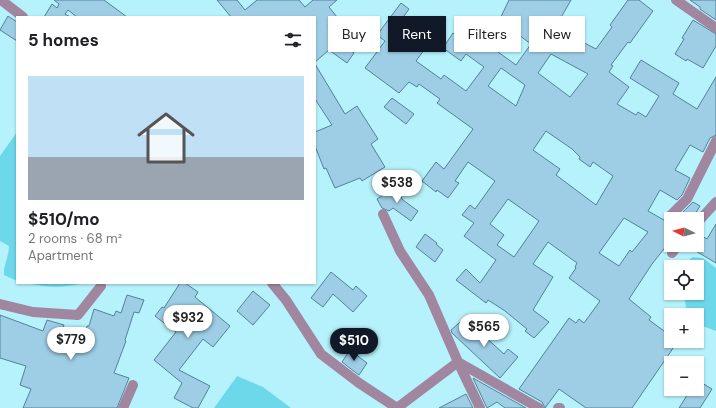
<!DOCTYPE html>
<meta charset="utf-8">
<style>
body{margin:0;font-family:"DM Sans",sans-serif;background:#f2f2f2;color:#202124;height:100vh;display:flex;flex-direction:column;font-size:15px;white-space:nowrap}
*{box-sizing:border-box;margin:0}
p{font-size:13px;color:#757577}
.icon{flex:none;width:22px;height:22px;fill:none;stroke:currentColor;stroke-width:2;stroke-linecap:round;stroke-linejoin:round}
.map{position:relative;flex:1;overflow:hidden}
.details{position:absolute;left:16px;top:16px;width:300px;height:268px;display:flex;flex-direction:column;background:#fff;border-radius:0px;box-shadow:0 1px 3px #0004}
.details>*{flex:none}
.guide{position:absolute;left:328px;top:16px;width:328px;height:36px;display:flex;gap:8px}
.needle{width:26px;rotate:276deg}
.buttons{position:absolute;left:664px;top:212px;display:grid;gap:8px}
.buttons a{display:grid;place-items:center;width:40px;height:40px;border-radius:0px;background:#fff;box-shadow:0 1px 3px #0004;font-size:20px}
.price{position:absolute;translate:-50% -34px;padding:0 9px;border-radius:14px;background:#fff;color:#222;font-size:13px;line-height:26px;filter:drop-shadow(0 1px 2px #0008)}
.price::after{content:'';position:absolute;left:50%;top:24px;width:12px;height:9px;margin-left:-6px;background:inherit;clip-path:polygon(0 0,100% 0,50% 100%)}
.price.selected{background:#111827;color:#fff}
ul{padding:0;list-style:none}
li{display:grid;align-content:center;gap:8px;height:212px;padding:0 12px}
li span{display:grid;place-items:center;height:124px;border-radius:0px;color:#555}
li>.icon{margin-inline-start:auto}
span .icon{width:72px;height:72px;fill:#fffc;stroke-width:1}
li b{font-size:17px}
h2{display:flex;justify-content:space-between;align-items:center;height:48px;padding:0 12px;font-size:17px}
.chip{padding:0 14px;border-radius:0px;background:#fff;box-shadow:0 1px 3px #0004;font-size:14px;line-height:36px}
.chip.selected{background:#111827;color:#fff}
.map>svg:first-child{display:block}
.water{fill:#6cd8ea}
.building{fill:#9dcee6;stroke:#528298;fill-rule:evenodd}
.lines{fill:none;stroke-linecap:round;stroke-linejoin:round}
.minor{stroke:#a0869e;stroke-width:10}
</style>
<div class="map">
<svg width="716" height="408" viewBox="0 0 716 408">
<rect width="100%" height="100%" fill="#b6f2fc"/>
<!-- water -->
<g class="water">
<path d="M17 132V281L4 275C3 265 9 257 9 246L0 241V156Z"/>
<polygon points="693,257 703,258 716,268 716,331 697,324 697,315 687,315 684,293 697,293 697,267 684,267 690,259"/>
<path d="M28 283H83C64 288 47 288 28 283Z"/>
<polygon points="237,376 263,387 291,408 214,408"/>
</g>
<!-- building -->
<g class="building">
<polygon points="54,0 104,0 127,17 77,17 68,10 65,14 70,17 44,17 52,4 57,8 59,4"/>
<polygon points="217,0 237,0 245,10 257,0 299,0 305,7 313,0 337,0 329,7 337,17 328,24 344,46 354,53 347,63 329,50 315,62 315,17 231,17"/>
<path d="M509 0H571L559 21 571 28 567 34 596 49 612 27 610 25 628 0H639L653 11 630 43 628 42 611 65 613 66 609 72 629 87 617 104 636 115 638 112 646 117 659 96 630 78 641 60 679 83 673 94 697 109 716 77V135L710 138 703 152 690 145 675 170 690 178 682 195 677 200 660 190 648 211 671 224V240L652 264 629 299 651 317 649 320 671 336V341H678L632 408H586L559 389 545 408 542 402 519 389 569 318 576 323 579 319 584 323 600 301 569 278 576 268 575 267 577 263 548 242 533 264 553 277 533 310 549 322 534 338 525 331 527 329 505 311 488 300 486 303 456 280 466 269 480 283 496 260 464 236 474 223 462 215 470 205 475 209 495 181 468 162 455 181 459 183 448 198 437 190 436 192 422 181 436 162 444 169 473 129 437 103 440 99 419 84 417 87 409 82 399 93 365 68 385 41 377 35 401 3 409 9 394 30 414 45 415 44 424 50 416 61 441 79 444 75 466 91 484 67 466 54 461 61 443 48 453 33 459 37 472 19 486 29 489 23 496 27ZM508 27 531 44 516 65 494 49ZM551 54 588 74 570 97 538 73ZM501 68 525 85 516 106 488 86ZM546 131 572 149 580 157 579 159 590 167 593 162 613 176 596 205 556 175 560 169 533 150ZM508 199 539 221 514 257 497 245 504 235 490 224ZM624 218 648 232 632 252 630 250 619 266 599 253Z"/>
<polygon points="690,0 716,0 716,20 700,9 700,7"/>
<polygon points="8,16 17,22 17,41 0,30"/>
<polygon points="693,20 716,34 716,46 703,68 687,59 686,61 675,54 684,39 682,38"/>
<polygon points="315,64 345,114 357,106 378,139 371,144 385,167 362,181 360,178 335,188 326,168 324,169 315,146 315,132 332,125 315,99"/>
<polygon points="392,98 414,114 406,124 384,107"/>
<polygon points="395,187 403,200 418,211 411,221 393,208 389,211 382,208 377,199"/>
<polygon points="693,202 700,206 692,219 676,219"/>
<polygon points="716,224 716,263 694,250 702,236 707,239"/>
<polygon points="425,234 437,243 436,244 443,250 435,262 416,247"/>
<polygon points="331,272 353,290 356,286 367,296 353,312 333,294 323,307 311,298"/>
<polygon points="180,283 185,283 198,292 195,297 230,326 213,347 203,339 179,370 210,386 198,408 193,408 174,398 182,383 154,360 176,332 155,316 162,307 164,308"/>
<polygon points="253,291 270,305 253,325 237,311"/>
<polygon points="127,295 144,300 139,313 134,312 125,340 126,341 114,373 129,378 117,408 23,408 31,389 20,385 26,366 0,358 0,315 43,331 47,320 64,325 58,344 82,352 87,326 89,326 94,309 114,316 116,311 121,313"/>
<polygon points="467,316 476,325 474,327 504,354 508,349 518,357 500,378 452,333 451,330"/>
<polygon points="350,350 367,363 359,375 342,362"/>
<polygon points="473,378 526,408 505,408 497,402 487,408"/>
<polygon points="697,380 712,389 700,408 679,408 691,389 697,389"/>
<polygon points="466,394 473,408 439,408"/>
</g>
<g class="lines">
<!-- minor -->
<g class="minor">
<polyline points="1,0 23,17"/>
<polyline points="676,0 716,28"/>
<polyline points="383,214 400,251 429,295 458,362 539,408"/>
<polyline points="669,217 687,199 716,141"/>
<polyline points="697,223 716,202"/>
<polyline points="672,253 678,245"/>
<polyline points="272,283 286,300 321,354 359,383 397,408"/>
<polyline points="0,304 33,312 78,315 101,286"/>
<polyline points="123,408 133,385"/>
<polyline points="397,408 458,362 480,408"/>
<polyline points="558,408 560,408"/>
</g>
</g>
</svg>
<div class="buttons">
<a><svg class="needle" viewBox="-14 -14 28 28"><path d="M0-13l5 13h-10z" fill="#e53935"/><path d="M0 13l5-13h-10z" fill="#757577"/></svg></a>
<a><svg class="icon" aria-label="locate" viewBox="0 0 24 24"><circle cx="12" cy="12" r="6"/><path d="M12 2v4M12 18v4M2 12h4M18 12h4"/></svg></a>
<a>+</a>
<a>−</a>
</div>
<b class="price" style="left:397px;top:204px">$538</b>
<b class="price" style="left:188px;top:339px">$932</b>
<b class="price" style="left:484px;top:348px">$565</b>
<b class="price" style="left:71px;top:361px">$779</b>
<b class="price selected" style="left:354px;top:362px">$510</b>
<div class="guide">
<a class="chip">Buy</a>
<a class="chip selected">Rent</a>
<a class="chip">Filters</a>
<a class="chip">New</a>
</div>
<section class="details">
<h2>5 homes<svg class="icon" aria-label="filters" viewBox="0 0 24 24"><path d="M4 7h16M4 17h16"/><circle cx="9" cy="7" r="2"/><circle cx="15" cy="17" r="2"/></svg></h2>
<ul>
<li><span style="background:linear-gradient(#bfe0f5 65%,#9aa5b1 0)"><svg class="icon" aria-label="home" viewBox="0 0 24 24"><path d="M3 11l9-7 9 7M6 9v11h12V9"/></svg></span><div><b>$510/mo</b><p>2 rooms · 68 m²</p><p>Apartment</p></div></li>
</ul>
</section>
</div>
